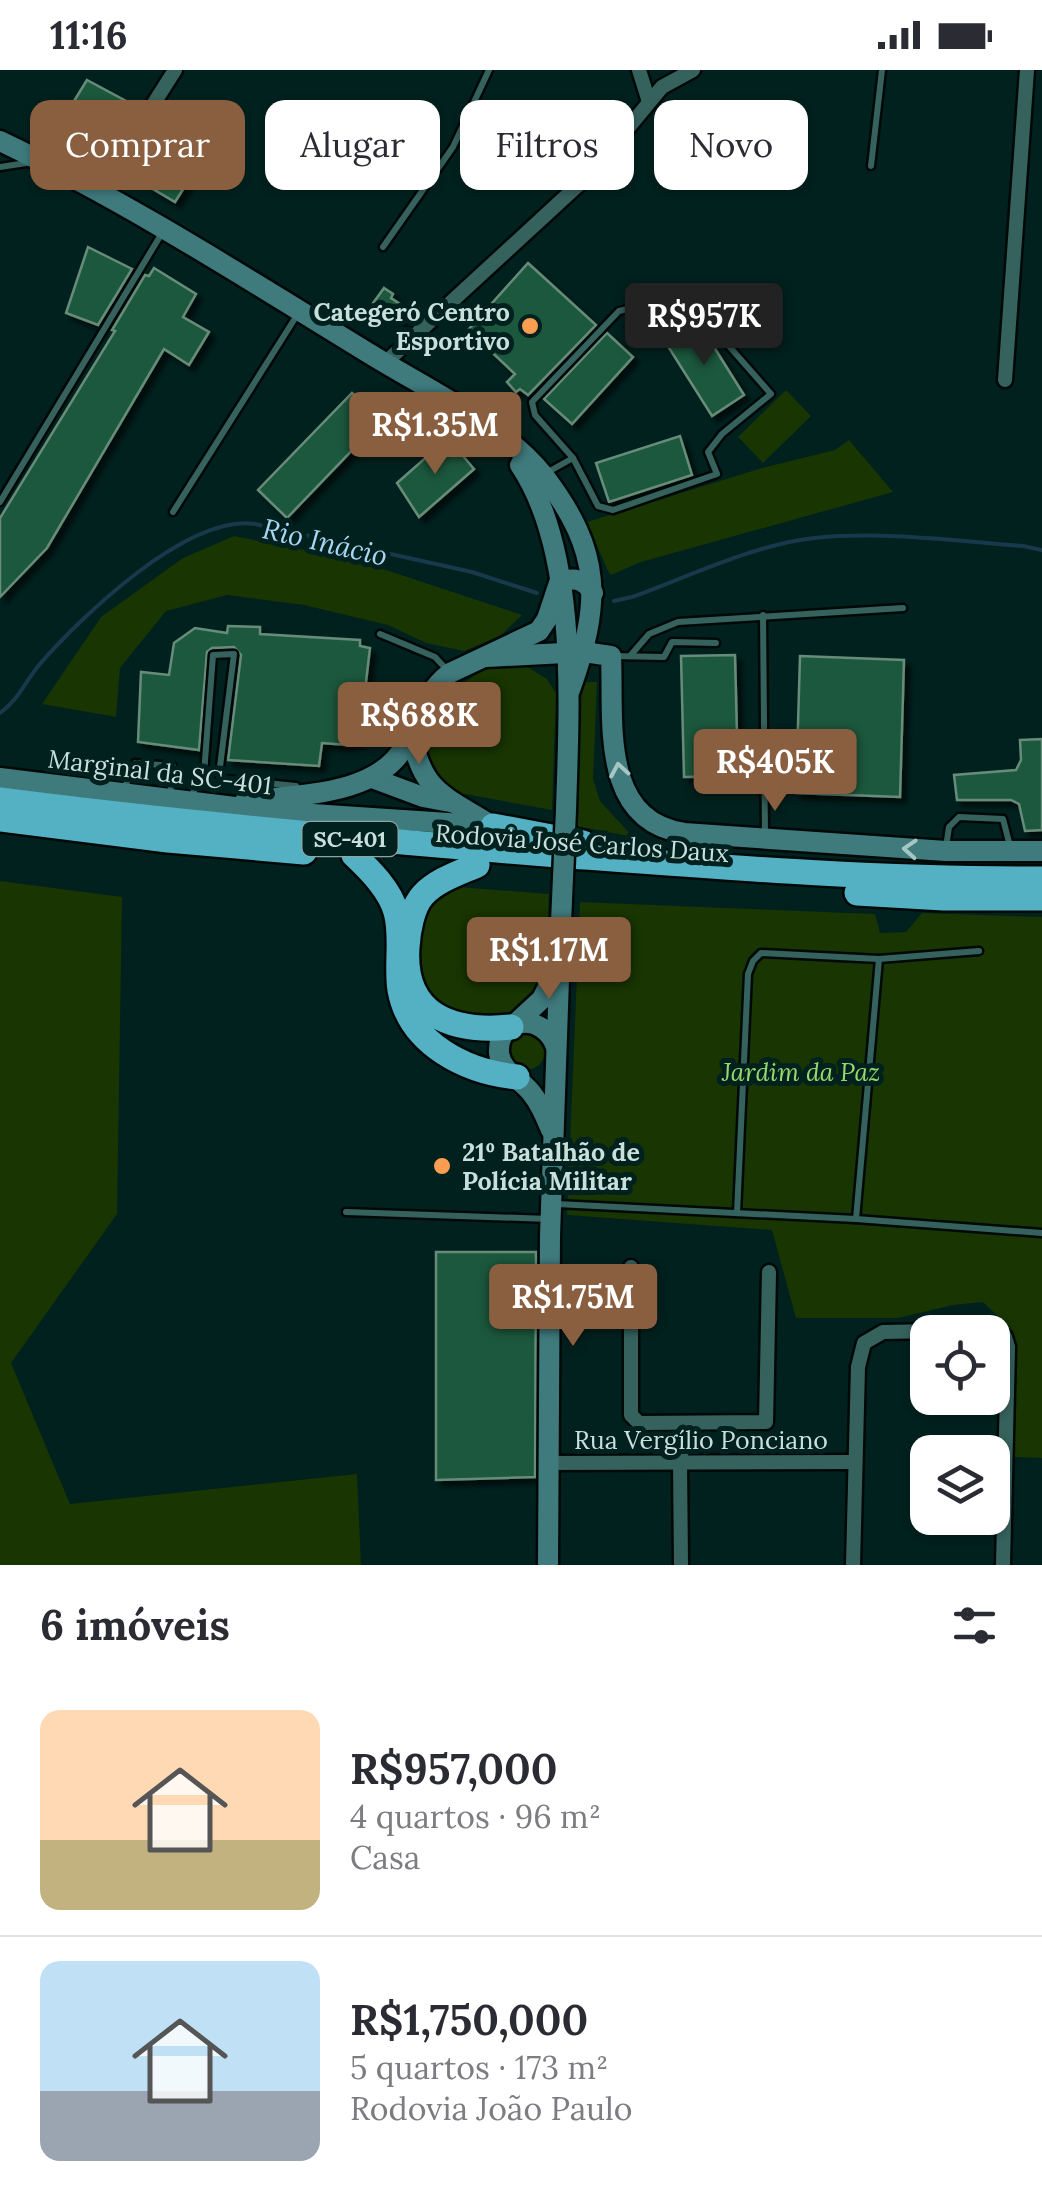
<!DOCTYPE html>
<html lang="pt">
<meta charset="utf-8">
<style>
body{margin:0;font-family:Lora,serif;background:#f7f7f7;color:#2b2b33;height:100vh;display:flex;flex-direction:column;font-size:38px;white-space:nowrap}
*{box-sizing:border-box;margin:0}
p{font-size:32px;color:#7c7c81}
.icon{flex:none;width:55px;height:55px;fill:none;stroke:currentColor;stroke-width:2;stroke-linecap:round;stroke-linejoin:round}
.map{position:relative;height:1495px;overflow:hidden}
.panel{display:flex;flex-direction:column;background:#fff;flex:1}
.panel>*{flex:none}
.hud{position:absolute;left:30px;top:30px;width:982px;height:90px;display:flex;gap:20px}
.buttons{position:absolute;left:910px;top:1245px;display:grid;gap:20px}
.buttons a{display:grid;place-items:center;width:100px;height:100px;border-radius:20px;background:#fff;box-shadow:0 2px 8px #0004;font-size:50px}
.price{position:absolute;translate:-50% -85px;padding:0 22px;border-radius:10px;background:#895f40;color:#fff;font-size:32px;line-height:65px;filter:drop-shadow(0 2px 5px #0008)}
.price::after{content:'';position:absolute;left:50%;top:60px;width:30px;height:22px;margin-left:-15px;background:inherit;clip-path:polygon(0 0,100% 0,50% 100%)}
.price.active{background:#222;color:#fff}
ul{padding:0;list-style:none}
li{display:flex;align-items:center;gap:30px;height:250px;padding:0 40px}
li+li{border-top:2px solid #e1e1e2}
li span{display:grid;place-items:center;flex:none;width:280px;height:200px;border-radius:20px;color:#555}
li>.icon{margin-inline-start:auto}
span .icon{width:120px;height:120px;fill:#fffc;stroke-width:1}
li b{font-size:42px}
h2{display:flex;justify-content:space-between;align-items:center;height:120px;padding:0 40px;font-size:42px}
.chip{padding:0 35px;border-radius:20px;background:#fff;box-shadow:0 2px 8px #0004;font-size:35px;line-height:90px}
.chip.active{background:#895f40;color:#fff}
.status{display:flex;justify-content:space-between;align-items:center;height:70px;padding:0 50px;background:#fff;direction:ltr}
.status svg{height:28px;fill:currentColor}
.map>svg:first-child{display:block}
.green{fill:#183502}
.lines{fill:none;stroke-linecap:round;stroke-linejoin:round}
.stream{stroke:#18384c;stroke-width:4}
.building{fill:#1c593e;stroke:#688c79;stroke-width:2.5;filter:url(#shadow)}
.lane-casing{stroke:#000908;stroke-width:11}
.street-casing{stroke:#000908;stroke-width:19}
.secondary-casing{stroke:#000908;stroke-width:25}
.highway-casing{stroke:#000908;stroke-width:30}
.lane{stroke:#36625e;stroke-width:6}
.street{stroke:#36625e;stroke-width:14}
.secondary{stroke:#3f7a7d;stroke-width:20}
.highway{stroke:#54b1c4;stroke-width:25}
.secondary-bridge-casing{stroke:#000908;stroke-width:25;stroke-linecap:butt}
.secondary-bridge{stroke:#3f7a7d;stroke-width:20}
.oneway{stroke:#a6c6c4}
.poi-dot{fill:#fb9e51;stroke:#00211e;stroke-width:4}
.labels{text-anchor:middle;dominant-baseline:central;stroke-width:10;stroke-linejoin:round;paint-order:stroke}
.shield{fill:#00211e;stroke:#8ca6a3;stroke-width:2.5}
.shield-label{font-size:22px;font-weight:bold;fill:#c8dfdc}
.poi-label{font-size:25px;font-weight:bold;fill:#c8dfdc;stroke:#00211e;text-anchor:end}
.street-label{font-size:25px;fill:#c8dfdc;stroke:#00211e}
.park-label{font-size:25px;font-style:italic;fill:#95d96b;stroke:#00211e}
.water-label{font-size:28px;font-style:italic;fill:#a8d6f4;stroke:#00211e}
</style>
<div class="status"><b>11:16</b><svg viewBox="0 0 49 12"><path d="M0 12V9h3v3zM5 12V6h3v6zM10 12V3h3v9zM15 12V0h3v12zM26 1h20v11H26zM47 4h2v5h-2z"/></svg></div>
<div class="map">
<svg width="1042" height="1495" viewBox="0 0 1042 1495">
<defs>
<filter id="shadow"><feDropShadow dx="5.5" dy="5.5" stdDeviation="2.5" flood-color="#0009"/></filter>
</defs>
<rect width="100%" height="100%" fill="#00211e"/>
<!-- green -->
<g class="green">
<polygon points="786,320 811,346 763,393 738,367"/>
<polygon points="849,370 893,422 641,492 611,505 608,501 587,452 762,398 835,380"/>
<polygon points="234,466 356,490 522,545 500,566 464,581 426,573 388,555 304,535 227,525 166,541 120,598 116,647 42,634 101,547 183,488"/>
<polygon points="526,596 547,609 556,623 552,740 449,721 430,702 423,684 435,649 449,623 487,597"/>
<polygon points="582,612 597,612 593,709 600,731 633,767 577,756"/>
<polygon points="0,811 122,827 117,1144 11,1293 70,1434 357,1404 361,1495 0,1495"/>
<polygon points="458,817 549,824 545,907 529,932 492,952 447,945 421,917 416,861 424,839 438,823"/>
<polygon points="580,832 875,844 880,863 906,862 922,843 1042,847 1042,1388 1014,1387 1012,1260 983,1232 953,1235 898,1248 796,1248 772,1160 567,1145"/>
<circle cx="526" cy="981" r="19"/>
</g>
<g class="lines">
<!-- stream -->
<g class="stream">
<path d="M614 531 632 527C688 507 755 474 815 468 883 461 955 471 1023 476L1042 480"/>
<path d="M0 643C19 629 25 612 39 595 81 547 187 444 255 454L472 502 537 523"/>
</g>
</g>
<!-- building -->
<g class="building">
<polygon points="87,10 126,31 88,95 76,89 84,75 58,57"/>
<polygon points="171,77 199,94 175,132 148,116"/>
<polygon points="88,177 132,199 98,255 66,243"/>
<polygon points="528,193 596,255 528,325 520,319 516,322 507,312 515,304 468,260"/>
<polygon points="154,198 196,224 183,247 209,262 189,295 164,279 47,478 0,527 0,448 115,261 112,260 145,205 149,206"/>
<polygon points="384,218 393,224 391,228 412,242 400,254 371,236"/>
<polygon points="697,250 744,325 712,346 664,270"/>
<polygon points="607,263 633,287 572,354 544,329"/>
<polygon points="352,323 382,349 287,448 258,420"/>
<polygon points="680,366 692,405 609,432 596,393"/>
<polygon points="448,368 474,399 419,447 397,413"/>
<polygon points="228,556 260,557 260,564 360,570 360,576 370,578 359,671 348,675 322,673 319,696 228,690 241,585 234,577 212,578 207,582 199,680 138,672 141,602 169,605 174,573 195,558 227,563"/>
<polygon points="735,585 738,706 684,707 681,586"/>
<polygon points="800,586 904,590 900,727 796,723"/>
<polygon points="1042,669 1042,760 1025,761 1019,734 1011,730 957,730 954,705 1016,700 1021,690 1020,670"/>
<polygon points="436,1182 536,1182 535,1407 436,1410"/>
</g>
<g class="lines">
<defs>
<g id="lane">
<polyline points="871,96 882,0"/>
<polyline points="0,97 33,92"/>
<polyline points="383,177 453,77 489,0"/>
<polygon points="632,238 657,248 700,243 771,324 722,364 708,382 717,404 613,440 598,436 573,388 535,345 532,332 619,241"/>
<polyline points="548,402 573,388"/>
<polyline points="0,432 162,163"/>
<polyline points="173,442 299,242"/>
<polyline points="763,545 765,764"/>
<polyline points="380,564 435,587 449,602"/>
<polyline points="612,586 664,587 672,572 716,573"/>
<polyline points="630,586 649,564 678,552 903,538"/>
<polyline points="124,719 135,693 173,696 170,727"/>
<polyline points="191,726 204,704 213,585 234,584 219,705 225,709 296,716"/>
<polyline points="946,777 949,757 959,747 1003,749 1010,776"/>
<polyline points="557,1134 856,1149 1042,1163"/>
<polyline points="346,1142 549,1149"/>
<polyline points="737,1143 748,904 753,891 761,883 879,889 979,881"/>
<polyline points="856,1149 879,889"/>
</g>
<g id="street">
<polyline points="639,0 649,32"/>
<polyline points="97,123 175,0"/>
<polyline points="385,293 589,105 662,17 693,0"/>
<polyline points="1005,310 1027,0"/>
<polyline points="631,1197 631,1345 639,1353 766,1352 769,1202"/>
<polyline points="547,1393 855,1392"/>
<polyline points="681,1495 680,1392 686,1354"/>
<polyline points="853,1495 858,1297 864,1273 883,1262 989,1260 1005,1267 1008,1277 1003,1495"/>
</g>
<g id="secondary">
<path d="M0 71C128 132 249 210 370 284 425 318 504 355 544 406 603 483 601 533 570 620"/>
<path d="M520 395C579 483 569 638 566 740"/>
<path d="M486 587 584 582 611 586C614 650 599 750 684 763L946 781H1042"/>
<path d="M411 664C423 723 443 725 491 755"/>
<polyline points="0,708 267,741 493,756"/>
<polyline points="372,708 423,727 450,732"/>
<path d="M245 731C297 724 378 727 406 674 419 648 426 621 450 603L539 561 547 549 559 513C574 506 584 509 593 523"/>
<polyline points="515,954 542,929 555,903"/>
<path d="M551 1060C546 1048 541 1035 533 1025 523 1010 501 1002 499 983 497 946 544 942 556 977"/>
<polyline points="548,1495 550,1166 561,852"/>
</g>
<g id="highway">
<path d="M0 730C186 754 371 770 558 785 719 797 880 810 1042 809"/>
<polyline points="0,749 168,770 304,782"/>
<polyline points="493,756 583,773"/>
<path d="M354 785C370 800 390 820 396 842 403 866 396 895 400 920 410 975 467 1002 517 1007"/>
<path d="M477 795C459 803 437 810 423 825 412 837 408 861 407 877 402 946 453 963 511 957"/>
<polyline points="857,823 944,828 1042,828"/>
</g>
</defs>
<!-- lane casing -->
<use href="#lane" class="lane-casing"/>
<!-- street casing -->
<use href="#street" class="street-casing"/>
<!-- secondary casing -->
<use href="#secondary" class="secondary-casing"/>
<!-- highway casing -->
<use href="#highway" class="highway-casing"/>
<!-- lane -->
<use href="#lane" class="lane"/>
<!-- street -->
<use href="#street" class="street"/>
<!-- secondary -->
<use href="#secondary" class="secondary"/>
<!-- highway -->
<use href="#highway" class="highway"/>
<defs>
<polyline id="secondary-bridge" points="561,852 566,740"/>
</defs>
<!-- secondary-bridge casing -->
<use href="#secondary-bridge" class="secondary-bridge-casing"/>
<!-- secondary-bridge -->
<use href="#secondary-bridge" class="secondary-bridge"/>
</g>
<!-- one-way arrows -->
<defs><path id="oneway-chevron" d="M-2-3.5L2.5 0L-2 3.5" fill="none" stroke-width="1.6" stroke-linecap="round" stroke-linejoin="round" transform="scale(2.5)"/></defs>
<g class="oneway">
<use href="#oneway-chevron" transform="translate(619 700) rotate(-100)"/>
<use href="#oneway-chevron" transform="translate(910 779) rotate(-176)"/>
</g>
<!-- markers -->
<g class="poi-dot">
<circle cx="530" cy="256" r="10"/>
<circle cx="442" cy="1096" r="10"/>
</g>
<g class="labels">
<!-- shield labels -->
<rect class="shield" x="302.5" y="752" width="95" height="34" rx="8"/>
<g class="shield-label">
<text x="350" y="769">SC-401</text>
</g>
<!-- poi labels -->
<g class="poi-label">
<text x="510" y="242">Categeró Centro<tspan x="510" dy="29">Esportivo</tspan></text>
<text x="462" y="1082" text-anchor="start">21º Batalhão de<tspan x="462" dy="29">Polícia Militar</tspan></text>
</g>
<!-- street labels -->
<g class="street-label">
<text transform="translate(160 702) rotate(7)">Marginal da SC-401</text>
<text transform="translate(582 773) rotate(4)">Rodovia José Carlos Daux</text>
<text x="701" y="1370">Rua Vergílio Ponciano</text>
</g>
<!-- park labels -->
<g class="park-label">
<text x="801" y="1002">Jardim da Paz</text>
</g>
<!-- water labels -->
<g class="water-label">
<text transform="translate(325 472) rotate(13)">Rio Inácio</text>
</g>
</g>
</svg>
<div class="buttons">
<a><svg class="icon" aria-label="locate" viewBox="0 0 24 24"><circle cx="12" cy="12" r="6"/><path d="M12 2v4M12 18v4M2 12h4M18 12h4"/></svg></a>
<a><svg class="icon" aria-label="layers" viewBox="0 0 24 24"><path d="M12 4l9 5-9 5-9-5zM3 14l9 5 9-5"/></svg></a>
</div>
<b class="price active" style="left:704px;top:298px">R$957K</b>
<b class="price" style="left:435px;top:407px">R$1.35M</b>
<b class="price" style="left:419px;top:697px">R$688K</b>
<b class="price" style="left:775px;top:744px">R$405K</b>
<b class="price" style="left:549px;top:932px">R$1.17M</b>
<b class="price" style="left:573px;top:1279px">R$1.75M</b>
<div class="hud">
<a class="chip active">Comprar</a>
<a class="chip">Alugar</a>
<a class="chip">Filtros</a>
<a class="chip">Novo</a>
</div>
</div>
<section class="panel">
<h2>6 imóveis<svg class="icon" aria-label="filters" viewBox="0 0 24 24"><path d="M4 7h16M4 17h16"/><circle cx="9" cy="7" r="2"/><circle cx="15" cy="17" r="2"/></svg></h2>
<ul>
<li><span style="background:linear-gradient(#ffd9b3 65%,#c2b280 0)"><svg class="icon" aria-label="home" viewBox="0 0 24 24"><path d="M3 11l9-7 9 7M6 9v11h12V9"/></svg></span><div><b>R$957,000</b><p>4 quartos · 96 m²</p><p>Casa</p></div></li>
<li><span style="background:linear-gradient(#bfe0f5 65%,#9aa5b1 0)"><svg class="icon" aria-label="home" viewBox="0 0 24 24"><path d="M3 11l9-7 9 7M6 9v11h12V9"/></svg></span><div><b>R$1,750,000</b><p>5 quartos · 173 m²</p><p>Rodovia João Paulo</p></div></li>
</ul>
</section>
